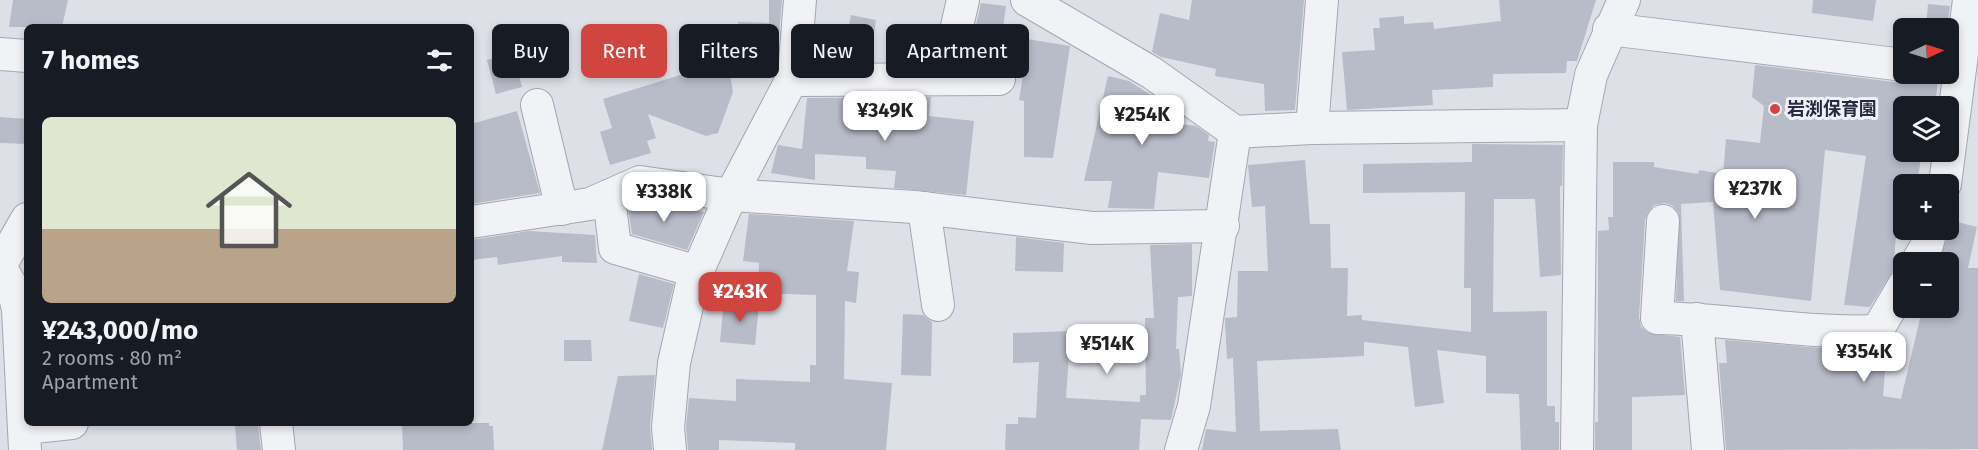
<!DOCTYPE html>
<meta charset="utf-8">
<style>
body{margin:0;font-family:"Fira Sans","Noto Sans JP",sans-serif;background:#20242c;color:#f1f3f6;height:100vh;display:flex;flex-direction:column;font-size:22px;white-space:nowrap}
*{box-sizing:border-box;margin:0}
p{font-size:20px;color:#9ea1a6}
.icon{flex:none;width:33px;height:33px;fill:none;stroke:currentColor;stroke-width:2;stroke-linecap:round;stroke-linejoin:round}
.map{position:relative;flex:1;overflow:hidden}
.panel{position:absolute;left:24px;top:24px;width:450px;height:402px;display:flex;flex-direction:column;background:#171b24;border-radius:9px;box-shadow:0 3px 9px #0003}
.panel>*{flex:none}
.banner{position:absolute;left:492px;top:24px;width:570px;height:54px;display:flex;gap:12px}
.needle{width:39px;rotate:86deg}
.controls{position:absolute;left:1893px;top:18px;display:grid;gap:12px}
.controls a{display:grid;place-items:center;width:66px;height:66px;border-radius:9px;background:#171b24;box-shadow:0 3px 9px #0003;font-size:30px}
.price{position:absolute;translate:-50% -51px;padding:0 14px;border-radius:12px;background:#fff;color:#222;font-size:20px;line-height:39px;filter:drop-shadow(0 2px 3px #0008)}
.price::after{content:'';position:absolute;left:50%;top:36px;width:18px;height:14px;margin-left:-9px;background:inherit;clip-path:polygon(0 0,100% 0,50% 100%)}
.price.active{background:#d04540;color:#fff}
ul{padding:0;list-style:none}
li{display:grid;align-content:center;gap:12px;height:318px;padding:0 18px}
li+li{border-top:2px solid #363941}
li span{display:grid;place-items:center;height:186px;border-radius:9px;color:#555}
li>.icon{margin-inline-start:auto}
span .icon{width:108px;height:108px;fill:#fffc;stroke-width:1}
li b{font-size:26px}
h2{display:flex;justify-content:space-between;align-items:center;height:72px;padding:0 18px;font-size:26px}
.tag{padding:0 21px;border-radius:9px;background:#171b24;box-shadow:0 3px 9px #0003;font-size:21px;line-height:54px}
.tag.active{background:#d04540;color:#fff}
.map>svg:first-child{display:block}
.building{fill:#b8bbc8}
.lines{fill:none;stroke-linecap:round;stroke-linejoin:round}
.minor-casing{stroke:#a3a6b2;stroke-width:34}
.minor{stroke:#f1f2f6;stroke-width:32}
.poi-dot{fill:#d04540;stroke:#eef0f6;stroke-width:2}
.labels{text-anchor:middle;dominant-baseline:central;stroke-width:6;stroke-linejoin:round;paint-order:stroke}
.poi-label{font-size:18px;font-weight:bold;fill:#272b3f;stroke:#eef0f6;text-anchor:start}
</style>
<div class="map">
<svg width="1978" height="450" viewBox="0 0 1978 450">
<rect width="100%" height="100%" fill="#dee0e8"/>
<!-- building -->
<g class="building">
<polygon points="13,0 68,0 62,27 9,27"/>
<polygon points="769,0 782,0 776,70 775,72 736,71 738,22 769,23"/>
<polygon points="1192,0 1304,0 1295,110 1265,111 1264,84 1215,76 1216,69 1161,57 1152,52 1160,13 1189,20"/>
<polygon points="1499,0 1596,0 1577,61 1567,61 1566,73 1493,74 1493,87 1432,90 1433,105 1347,110 1342,52 1375,50 1373,28 1380,28 1379,18 1404,16 1404,24 1433,22 1434,29 1501,21"/>
<polygon points="1813,0 1876,0 1873,21 1812,13"/>
<polygon points="981,3 1006,6 1002,35 1070,46 1053,158 1024,157 1024,101 1019,100 1024,69 999,61 968,61"/>
<polygon points="1928,4 1950,6 1947,28 1926,28"/>
<polygon points="851,15 876,20 870,62 813,62 813,58 828,58 829,47 844,49"/>
<polygon points="513,53 522,87 496,94 487,60"/>
<polygon points="728,61 733,92 718,133 706,136 648,114 656,138 647,141 651,153 610,165 600,132 612,128 603,99 706,67 708,62"/>
<polygon points="1755,65 1902,83 1917,77 1938,80 1935,106 1904,106 1904,152 1922,152 1917,184 1904,184 1904,226 1897,225 1893,271 1870,307 1844,305 1866,156 1825,150 1811,301 1720,290 1713,202 1681,204 1684,301 1676,301 1679,214 1673,206 1665,203 1654,205 1648,212 1645,220 1639,317 1641,327 1648,333 1680,337 1685,395 1632,397 1632,450 1595,450 1595,422 1598,422 1598,231 1609,230 1608,217 1613,217 1613,162 1654,162 1654,167 1698,174 1699,170 1723,174 1726,139 1760,143 1764,106 1752,97"/>
<polygon points="1108,76 1129,81 1168,106 1166,122 1196,126 1209,135 1208,141 1215,142 1209,178 1158,172 1154,209 1108,208 1112,181 1084,181"/>
<polygon points="931,97 929,116 974,121 966,195 894,188 896,171 866,169 866,157 815,154 815,180 771,173 778,145 802,149 807,98"/>
<polygon points="517,111 540,193 471,204 471,124"/>
<polygon points="0,117 27,119 27,144 0,143"/>
<polygon points="1472,144 1563,145 1562,186 1560,186 1561,275 1540,277 1535,199 1494,199 1493,312 1547,311 1547,406 1555,406 1555,422 1559,422 1559,450 1521,450 1519,394 1486,393 1486,356 1437,350 1444,403 1415,407 1408,347 1364,342 1364,356 1257,361 1260,431 1338,429 1341,450 1202,450 1206,429 1236,432 1233,358 1227,359 1225,322 1225,318 1237,317 1238,271 1268,271 1265,206 1252,207 1248,165 1305,160 1310,224 1330,224 1331,268 1348,268 1347,316 1362,315 1362,320 1471,332 1471,288 1464,288 1465,192 1363,193 1363,164 1472,162"/>
<polygon points="643,201 704,212 687,250 632,234 628,207"/>
<polygon points="749,214 854,221 847,271 859,272 856,303 845,301 844,379 892,383 886,450 795,450 795,443 719,440 719,450 688,450 686,427 689,398 736,401 736,379 810,382 810,365 816,365 816,295 758,293 759,263 743,261"/>
<polygon points="1957,222 1977,227 1968,268 1978,268 1978,449 1726,450 1719,363 1727,363 1725,340 1821,348 1887,349 1883,396 1901,399 1922,310 1948,311 1948,262 1938,262 1948,236 1954,237"/>
<polygon points="529,231 595,235 597,263 562,262 562,256 498,265 497,257 471,260 471,240"/>
<polygon points="1016,237 1064,243 1063,272 1015,271"/>
<polygon points="1192,244 1192,296 1178,297 1176,349 1179,349 1181,374 1171,420 1141,419 1139,450 1005,450 1006,424 1018,424 1018,417 1036,418 1039,362 1013,363 1013,333 1071,331 1071,354 1069,354 1066,398 1140,402 1140,395 1146,395 1145,318 1154,318 1150,245"/>
<polygon points="639,274 674,284 663,328 629,321"/>
<polygon points="724,301 759,304 755,345 720,342"/>
<polygon points="903,314 923,315 932,322 931,376 901,375"/>
<polygon points="564,340 591,340 592,361 564,361"/>
<polygon points="655,375 650,426 652,450 602,450 618,376"/>
<polygon points="402,423 489,423 489,426 493,426 494,450 403,450"/>
<polygon points="258,424 261,450 237,450 235,426"/>
</g>
<g class="lines">
<defs>
<g id="minor">
<polyline points="1027,0 1152,73 1235,132 1312,128 1581,125"/>
<polyline points="1609,29 1904,65"/>
<polyline points="0,54 27,56"/>
<polyline points="945,79 963,0"/>
<polyline points="792,80 999,79"/>
<polyline points="537,105 562,209"/>
<polyline points="1312,128 1322,0"/>
<polyline points="1945,184 1969,0"/>
<polyline points="609,196 615,248 698,272"/>
<polyline points="924,208 938,305"/>
<path d="M1663 221 1657 318C1731 319 1803 334 1877 331L1904 285"/>
<polyline points="471,222 590,204 640,182 731,195 914,207 1092,228 1223,226"/>
<polyline points="1917,262 1927,245 1931,230"/>
<polyline points="0,266 13,289 18,309 25,450"/>
<polyline points="0,266 27,219"/>
<polyline points="1697,319 1708,450"/>
<polyline points="276,423 279,450"/>
<polyline points="24,428 72,423"/>
<polyline points="670,450 668,427 674,363 692,284 731,195 794,75 800,0"/>
<polyline points="1181,450 1194,406 1235,132"/>
<polyline points="1577,450 1581,125 1591,75 1624,0"/>
</g>
</defs>
<!-- minor casing -->
<use href="#minor" class="minor-casing"/>
<!-- minor -->
<use href="#minor" class="minor"/>
</g>
<!-- markers -->
<circle class="poi-dot" cx="1775" cy="109" r="6"/>
<g class="labels">
<!-- poi labels -->
<g class="poi-label">
<text x="1787" y="109">岩渕保育園</text>
</g>
</g>
</svg>
<div class="controls">
<a><svg class="needle" viewBox="-14 -14 28 28"><path d="M0-13l5 13h-10z" fill="#e53935"/><path d="M0 13l5-13h-10z" fill="#9ea1a6"/></svg></a>
<a><svg class="icon" aria-label="layers" viewBox="0 0 24 24"><path d="M12 4l9 5-9 5-9-5zM3 14l9 5 9-5"/></svg></a>
<a>+</a>
<a>−</a>
</div>
<b class="price" style="left:885px;top:142px">¥349K</b>
<b class="price" style="left:1142px;top:146px">¥254K</b>
<b class="price" style="left:1755px;top:220px">¥237K</b>
<b class="price" style="left:664px;top:223px">¥338K</b>
<b class="price active" style="left:740px;top:323px">¥243K</b>
<b class="price" style="left:1107px;top:375px">¥514K</b>
<b class="price" style="left:1864px;top:383px">¥354K</b>
<div class="banner">
<a class="tag">Buy</a>
<a class="tag active">Rent</a>
<a class="tag">Filters</a>
<a class="tag">New</a>
<a class="tag">Apartment</a>
</div>
<section class="panel">
<h2>7 homes<svg class="icon" aria-label="filters" viewBox="0 0 24 24"><path d="M4 7h16M4 17h16"/><circle cx="9" cy="7" r="2"/><circle cx="15" cy="17" r="2"/></svg></h2>
<ul>
<li><span style="background:linear-gradient(#dfe7d0 60%,#b9a48a 0)"><svg class="icon" aria-label="home" viewBox="0 0 24 24"><path d="M3 11l9-7 9 7M6 9v11h12V9"/></svg></span><div><b>¥243,000/mo</b><p>2 rooms · 80 m²</p><p>Apartment</p></div></li>
</ul>
</section>
</div>
